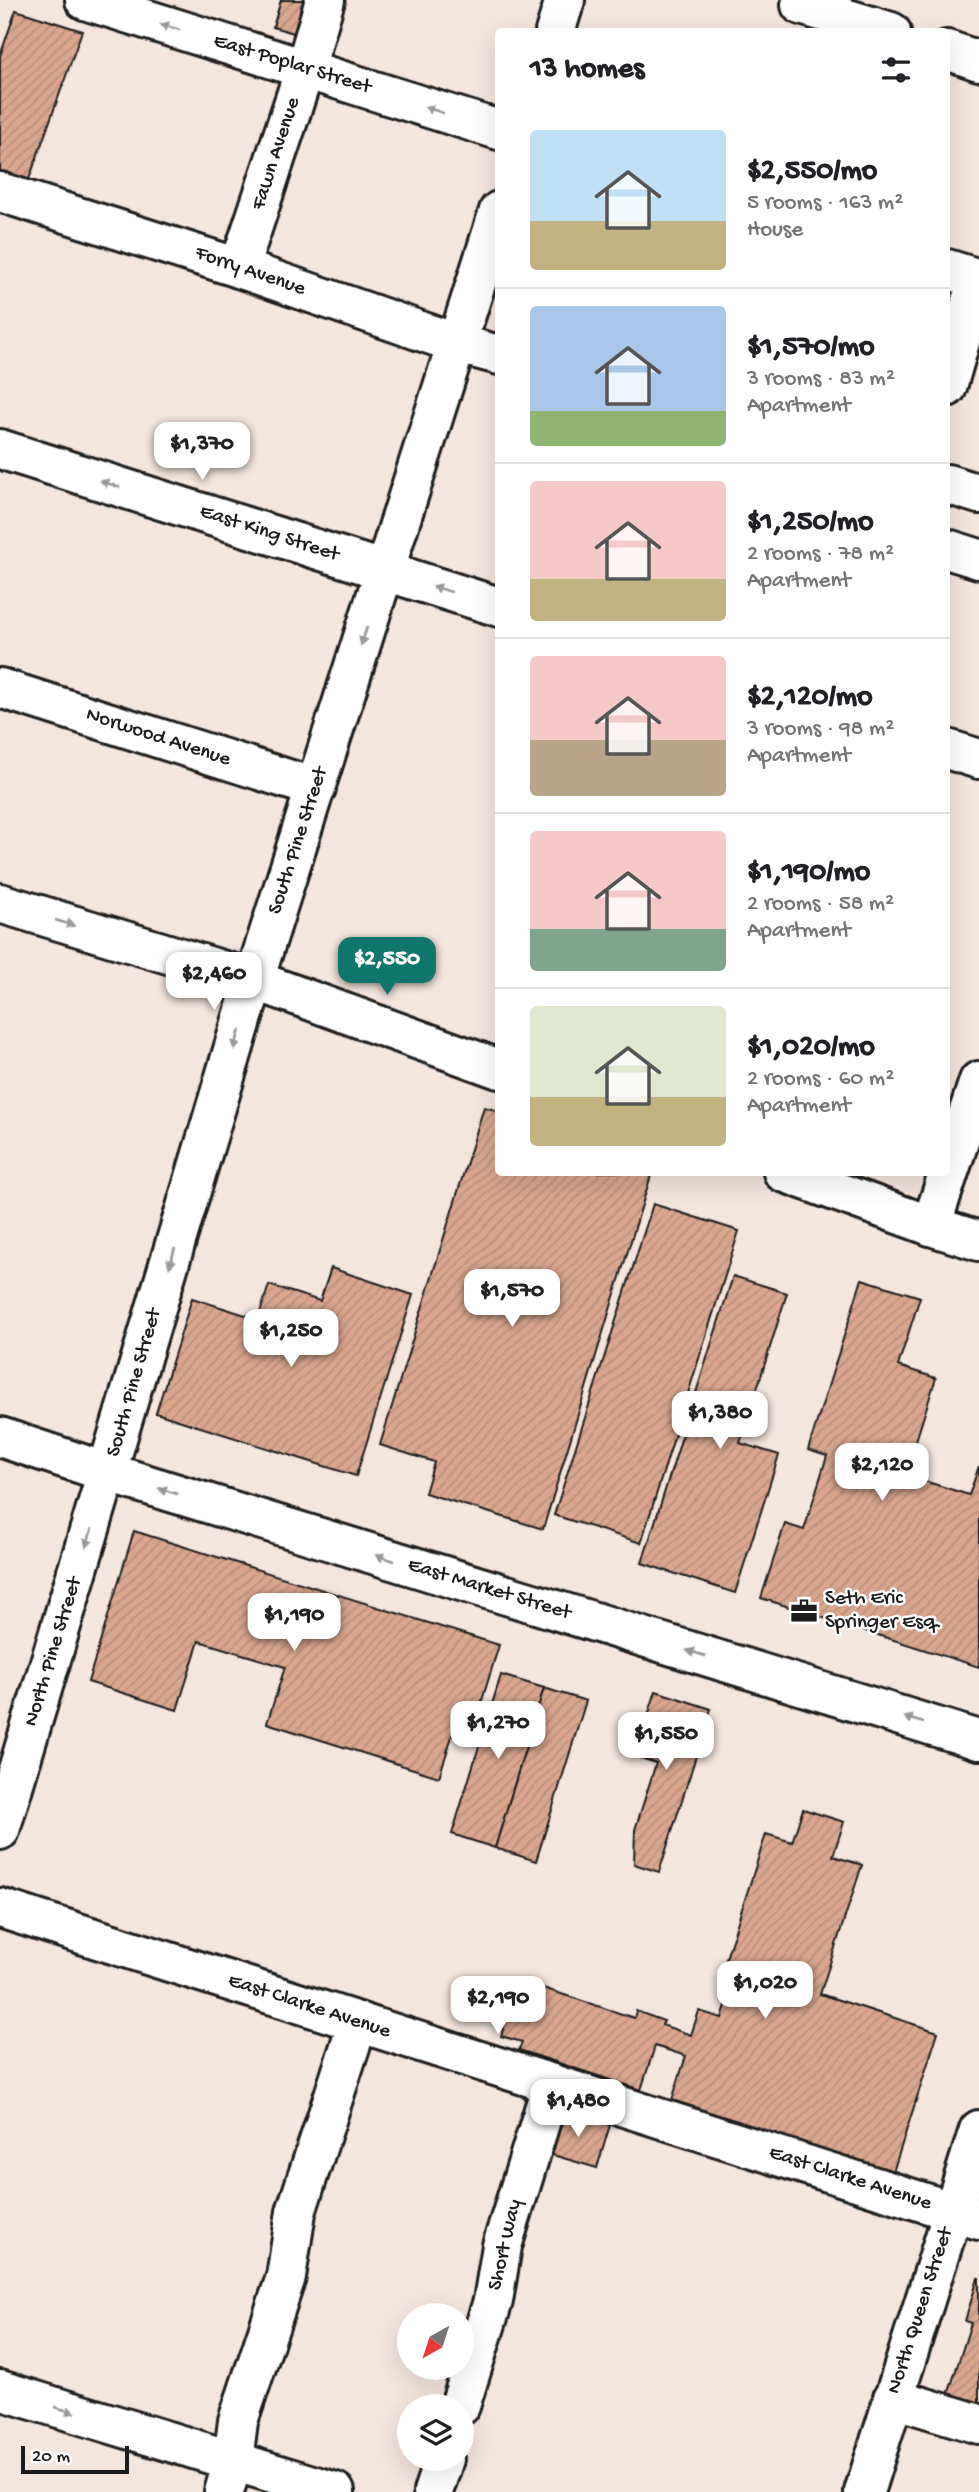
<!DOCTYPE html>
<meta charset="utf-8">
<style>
body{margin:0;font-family:"Gochi Hand",sans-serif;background:#f2f2f2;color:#202124;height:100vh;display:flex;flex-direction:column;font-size:26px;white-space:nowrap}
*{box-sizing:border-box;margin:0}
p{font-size:23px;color:#757577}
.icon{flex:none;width:38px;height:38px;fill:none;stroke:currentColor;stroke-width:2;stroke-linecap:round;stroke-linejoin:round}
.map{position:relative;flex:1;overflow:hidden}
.panel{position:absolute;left:495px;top:28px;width:455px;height:1148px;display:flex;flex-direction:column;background:#fff;border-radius:7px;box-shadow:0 7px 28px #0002}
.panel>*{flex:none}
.needle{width:46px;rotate:219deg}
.controls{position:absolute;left:397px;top:2303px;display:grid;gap:14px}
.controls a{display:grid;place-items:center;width:77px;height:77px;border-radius:50%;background:#fff;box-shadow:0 7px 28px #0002;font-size:35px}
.scale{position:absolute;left:21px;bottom:18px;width:108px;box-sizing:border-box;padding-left:7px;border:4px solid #1c1c1c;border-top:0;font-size:19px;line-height:24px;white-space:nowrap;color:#1c1c1c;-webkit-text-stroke:5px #fff;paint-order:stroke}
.price{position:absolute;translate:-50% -60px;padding:0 16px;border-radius:14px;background:#fff;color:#222;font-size:23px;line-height:46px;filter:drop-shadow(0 2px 4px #0008)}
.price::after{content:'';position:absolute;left:50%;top:42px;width:21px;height:16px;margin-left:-10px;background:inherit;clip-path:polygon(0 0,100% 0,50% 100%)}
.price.active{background:#0f766e;color:#fff}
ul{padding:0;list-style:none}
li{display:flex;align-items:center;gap:21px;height:175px;padding:0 35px}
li+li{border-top:2px solid #e0e0e0}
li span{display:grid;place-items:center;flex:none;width:196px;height:140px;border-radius:7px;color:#555}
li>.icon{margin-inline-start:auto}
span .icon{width:84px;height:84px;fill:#fffc;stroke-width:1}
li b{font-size:30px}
h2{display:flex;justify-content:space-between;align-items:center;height:84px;padding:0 35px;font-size:30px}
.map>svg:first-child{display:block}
.building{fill:url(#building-hatch);stroke:#1c1c1c;stroke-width:2}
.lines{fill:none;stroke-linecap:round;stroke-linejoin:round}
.minor-casing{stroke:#1c1c1c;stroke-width:44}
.major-casing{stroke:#1c1c1c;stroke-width:44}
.minor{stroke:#fff;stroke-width:38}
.major{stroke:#fff;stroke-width:38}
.oneway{fill:#999}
.labels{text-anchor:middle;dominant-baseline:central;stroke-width:5;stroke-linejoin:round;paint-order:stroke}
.street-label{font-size:21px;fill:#1c1c1c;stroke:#fff}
.poi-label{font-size:21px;fill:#1c1c1c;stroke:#fff;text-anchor:start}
</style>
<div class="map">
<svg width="979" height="2492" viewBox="0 0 979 2492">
<defs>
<pattern id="building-hatch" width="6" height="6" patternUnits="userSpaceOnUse" patternTransform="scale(1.75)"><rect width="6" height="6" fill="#daa78e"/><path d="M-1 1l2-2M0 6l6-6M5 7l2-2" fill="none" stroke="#ba8f7a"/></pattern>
</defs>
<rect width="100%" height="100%" fill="#f4e5dd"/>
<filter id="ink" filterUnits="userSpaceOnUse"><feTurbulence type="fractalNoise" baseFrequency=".0143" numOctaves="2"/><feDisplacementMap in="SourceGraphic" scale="14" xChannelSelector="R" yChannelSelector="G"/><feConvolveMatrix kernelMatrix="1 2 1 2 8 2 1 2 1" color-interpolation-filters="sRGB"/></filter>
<g filter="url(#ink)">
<!-- building -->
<g class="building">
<polygon points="281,0 316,0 304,36 273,27"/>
<polygon points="16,10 82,31 27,185 0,177 0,56"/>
<polygon points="484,1107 499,1111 499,1172 652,1172 543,1529 425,1493 434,1462 380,1445"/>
<polygon points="653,1204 739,1231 641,1543 554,1515"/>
<polygon points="331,1268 413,1295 356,1476 156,1413 192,1298 258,1319 269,1285 320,1301"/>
<polygon points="733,1276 787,1293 740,1443 779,1455 735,1593 642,1563"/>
<polygon points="862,1279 920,1297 898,1366 936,1378 905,1475 969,1495 979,1466 979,1667 761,1598 785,1524 804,1530 827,1456 808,1450"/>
<polygon points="134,1531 499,1645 480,1707 454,1730 439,1777 267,1723 285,1667 199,1641 177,1710 88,1682"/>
<polygon points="501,1675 544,1688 495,1848 452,1834"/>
<polygon points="544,1688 586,1701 536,1861 495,1848"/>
<polygon points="656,1691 711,1709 659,1872 634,1864 635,1830 656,1763 635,1756"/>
<polygon points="803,1809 844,1822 833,1856 862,1865 820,1994 938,2032 893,2172 672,2100 686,2056 655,2046 641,2090 519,2050 522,2042 501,2036 517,1984 535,1990 537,1986 634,2018 636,2011 664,2021 662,2025 691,2035 699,2011 722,2018 736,1973 723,1968 766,1834 792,1842"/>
<polygon points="560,2109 610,2125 597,2168 546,2153"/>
<polygon points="978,2278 979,2278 979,2404 948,2395 971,2323 965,2321"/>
</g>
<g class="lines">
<defs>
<g id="minor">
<polyline points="85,0 499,130"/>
<polyline points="801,5 891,32"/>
<polyline points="555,32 565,0"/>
<polyline points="947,50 979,61"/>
<polyline points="0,192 239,268 458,344 499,355"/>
<polyline points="239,268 305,69 325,0"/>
<polyline points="947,269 979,279"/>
<polyline points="947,387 978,279"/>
<polyline points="0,449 499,607"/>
<polyline points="947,484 979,494"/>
<polyline points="947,549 979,559"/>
<polyline points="0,688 316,788"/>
<polyline points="947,749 979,759"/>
<polyline points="0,903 254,980 499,1069"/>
<polyline points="783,1172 931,1226 979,1241"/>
<polyline points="931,1226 979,1081"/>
<polyline points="0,1830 254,980 499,211"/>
<polyline points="0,1908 979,2220"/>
<polyline points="893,2398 979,2424"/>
<polyline points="460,2406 493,2301 502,2246 552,2084"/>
<polyline points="224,2492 233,2461 238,2421 286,2277 296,2212 358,2022"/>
<polyline points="433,2492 444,2459"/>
</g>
<g id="major">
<polyline points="0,1437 109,1473 979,1740"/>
<polyline points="0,2390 335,2492"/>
<polyline points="864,2492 979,2130"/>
</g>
</defs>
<!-- minor casing -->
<use href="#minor" class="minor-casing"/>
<!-- major casing -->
<use href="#major" class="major-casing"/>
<!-- minor -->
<use href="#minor" class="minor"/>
<!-- major -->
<use href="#major" class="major"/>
</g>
<!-- one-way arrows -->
<defs><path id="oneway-solid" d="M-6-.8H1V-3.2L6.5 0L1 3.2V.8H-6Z" transform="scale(1.75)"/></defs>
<g class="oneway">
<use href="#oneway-solid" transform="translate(170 27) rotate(-163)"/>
<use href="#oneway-solid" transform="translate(434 110) rotate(-162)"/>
<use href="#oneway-solid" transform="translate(110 484) rotate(-162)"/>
<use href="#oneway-solid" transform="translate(442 589) rotate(-162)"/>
<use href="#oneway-solid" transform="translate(364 636) rotate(108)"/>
<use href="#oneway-solid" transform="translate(65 923) rotate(17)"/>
<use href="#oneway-solid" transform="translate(237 1040) rotate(106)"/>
<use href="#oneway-solid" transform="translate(172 1258) rotate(106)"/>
<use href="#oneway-solid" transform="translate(168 1491) rotate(-163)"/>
<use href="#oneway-solid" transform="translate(89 1538) rotate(107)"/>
<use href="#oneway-solid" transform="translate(385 1558) rotate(-163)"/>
<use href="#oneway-solid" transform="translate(696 1653) rotate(-163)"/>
<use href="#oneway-solid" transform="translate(914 1720) rotate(-163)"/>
<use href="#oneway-solid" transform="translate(65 2410) rotate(17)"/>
</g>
</g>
<!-- icons -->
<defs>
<symbol id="office-bare" viewBox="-9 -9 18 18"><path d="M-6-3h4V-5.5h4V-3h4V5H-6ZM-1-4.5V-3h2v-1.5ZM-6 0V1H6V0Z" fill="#1c1c1c" stroke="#fff" stroke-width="2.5" paint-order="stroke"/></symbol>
</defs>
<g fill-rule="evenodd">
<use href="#office-bare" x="785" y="1592" width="38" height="38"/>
</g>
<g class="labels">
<!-- street labels -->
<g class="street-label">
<text transform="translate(292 65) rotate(17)">East Poplar Street</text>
<text transform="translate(277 154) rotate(-72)">Fawn Avenue</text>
<text transform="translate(250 272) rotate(19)">Forry Avenue</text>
<text transform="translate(269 534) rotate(18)">East King Street</text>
<text transform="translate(158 738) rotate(18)">Norwood Avenue</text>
<text transform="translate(299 841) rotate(-72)">South Pine Street</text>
<text transform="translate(135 1383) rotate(-74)">South Pine Street</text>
<text transform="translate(489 1590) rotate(17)">East Market Street</text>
<text transform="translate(54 1652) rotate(-73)">North Pine Street</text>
<text transform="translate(309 2007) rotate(18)">East Clarke Avenue</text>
<text transform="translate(850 2179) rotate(18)">East Clarke Avenue</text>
<text transform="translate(506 2245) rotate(-77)">Short Way</text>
<text transform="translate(921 2311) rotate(-72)">North Queen Street</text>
</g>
<!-- poi labels -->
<g class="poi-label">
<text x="825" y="1599">Seth Eric<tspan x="825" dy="24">Springer Esq.</tspan></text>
</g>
</g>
</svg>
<div class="controls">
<a><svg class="needle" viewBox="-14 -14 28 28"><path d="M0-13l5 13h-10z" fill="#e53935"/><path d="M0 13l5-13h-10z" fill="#757577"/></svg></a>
<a><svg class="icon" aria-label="layers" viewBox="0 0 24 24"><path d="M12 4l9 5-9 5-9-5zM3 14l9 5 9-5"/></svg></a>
</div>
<div class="scale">20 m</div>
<b class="price" style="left:202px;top:482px">$1,370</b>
<b class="price active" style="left:387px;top:997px">$2,550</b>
<b class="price" style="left:214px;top:1012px">$2,460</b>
<b class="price" style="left:512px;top:1329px">$1,570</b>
<b class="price" style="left:291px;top:1369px">$1,250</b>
<b class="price" style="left:720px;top:1451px">$1,380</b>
<b class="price" style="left:882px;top:1503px">$2,120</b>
<b class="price" style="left:294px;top:1653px">$1,190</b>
<b class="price" style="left:498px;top:1761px">$1,270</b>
<b class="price" style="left:666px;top:1772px">$1,550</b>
<b class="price" style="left:765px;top:2021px">$1,020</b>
<b class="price" style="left:498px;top:2036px">$2,190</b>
<b class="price" style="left:578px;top:2139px">$1,480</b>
<section class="panel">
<h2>13 homes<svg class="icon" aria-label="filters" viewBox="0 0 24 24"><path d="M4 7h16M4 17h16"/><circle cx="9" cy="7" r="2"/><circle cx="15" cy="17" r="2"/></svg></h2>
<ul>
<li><span style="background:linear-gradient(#bfe0f5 65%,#c2b280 0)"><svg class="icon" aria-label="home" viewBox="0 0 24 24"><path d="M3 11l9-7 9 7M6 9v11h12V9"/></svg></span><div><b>$2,550/mo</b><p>5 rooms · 163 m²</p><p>House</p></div></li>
<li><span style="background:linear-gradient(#a9c7e8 75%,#8fb573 0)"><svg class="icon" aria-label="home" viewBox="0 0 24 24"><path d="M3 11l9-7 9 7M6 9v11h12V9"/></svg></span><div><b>$1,570/mo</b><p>3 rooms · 83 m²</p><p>Apartment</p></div></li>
<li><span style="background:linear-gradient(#f6c9c9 70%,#c2b280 0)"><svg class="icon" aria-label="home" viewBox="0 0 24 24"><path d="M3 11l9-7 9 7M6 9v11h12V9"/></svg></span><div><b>$1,250/mo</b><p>2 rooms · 78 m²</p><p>Apartment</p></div></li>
<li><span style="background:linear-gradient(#f6c9c9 60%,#b9a48a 0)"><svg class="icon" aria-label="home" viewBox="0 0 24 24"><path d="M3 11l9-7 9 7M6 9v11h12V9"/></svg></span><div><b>$2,120/mo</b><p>3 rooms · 98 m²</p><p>Apartment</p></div></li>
<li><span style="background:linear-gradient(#f6c9c9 70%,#7fa58c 0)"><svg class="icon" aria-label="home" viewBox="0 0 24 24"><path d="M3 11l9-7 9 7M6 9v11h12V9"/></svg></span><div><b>$1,190/mo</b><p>2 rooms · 58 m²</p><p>Apartment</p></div></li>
<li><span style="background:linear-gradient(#dfe7d0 65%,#c2b280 0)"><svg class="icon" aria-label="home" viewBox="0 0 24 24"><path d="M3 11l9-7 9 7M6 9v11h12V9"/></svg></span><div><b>$1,020/mo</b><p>2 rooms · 60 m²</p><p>Apartment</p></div></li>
</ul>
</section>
</div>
